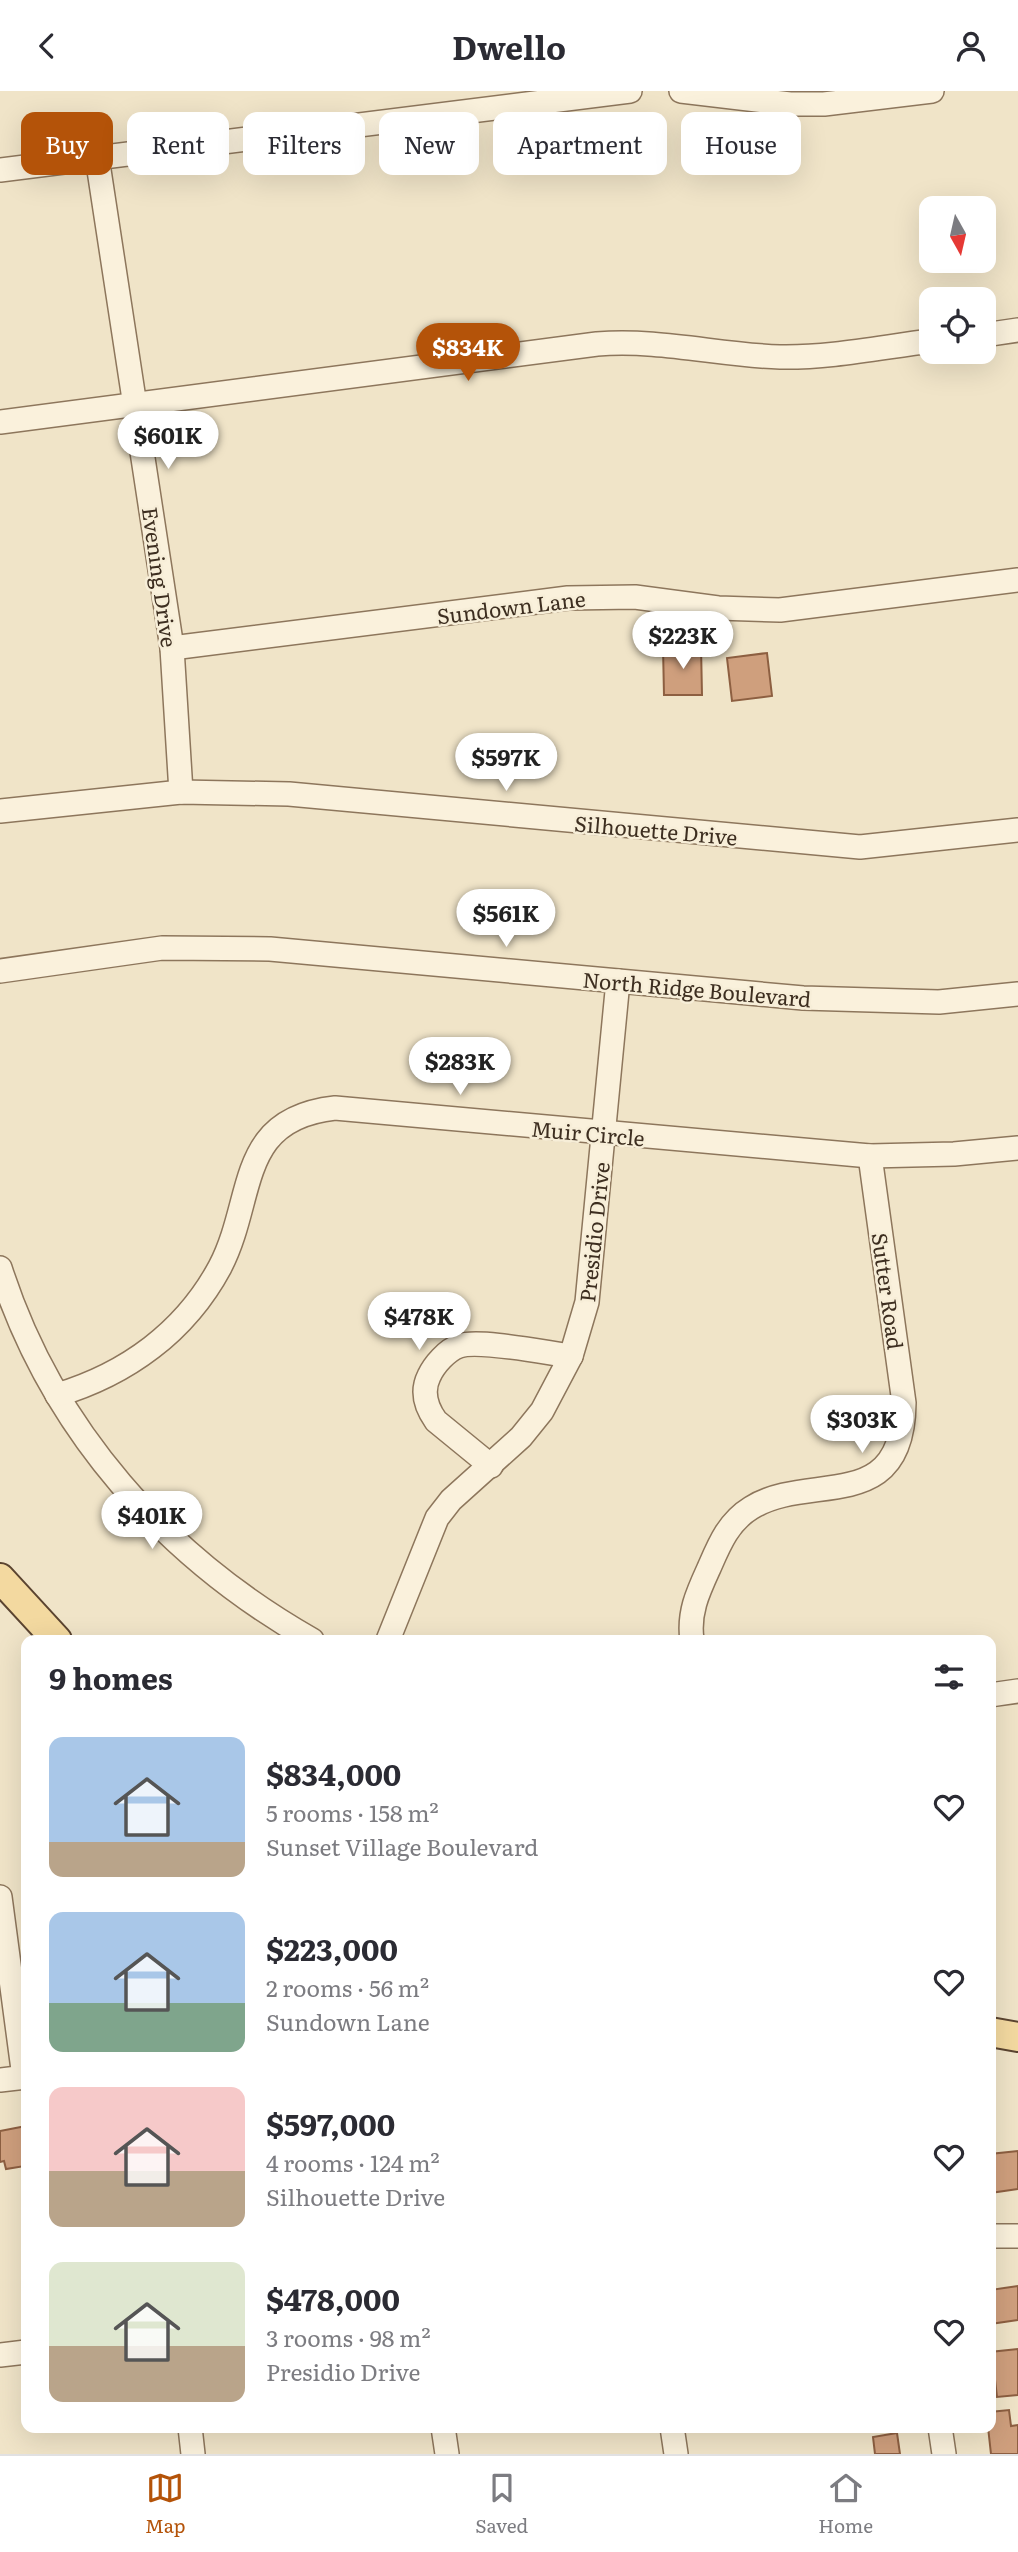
<!DOCTYPE html>
<meta charset="utf-8">
<style>
body{margin:0;font-family:Literata,serif;background:#f2f2f3;color:#2b2b33;height:100vh;display:flex;flex-direction:column;font-size:26px;white-space:nowrap}
*{box-sizing:border-box;margin:0}
p{font-size:23px;color:#7c7c81}
.icon{flex:none;width:38px;height:38px;fill:none;stroke:currentColor;stroke-width:2;stroke-linecap:round;stroke-linejoin:round}
.map{position:relative;flex:1;overflow:hidden}
.drawer{position:absolute;left:21px;top:1544px;width:975px;height:798px;display:flex;flex-direction:column;background:#fff;border-radius:14px;box-shadow:0 7px 28px #0002}
.drawer>*{flex:none}
.hud{position:absolute;left:21px;top:21px;width:976px;height:63px;display:flex;gap:14px}
.needle{width:46px;rotate:172deg}
.fabs{position:absolute;left:919px;top:105px;display:grid;gap:14px}
.fabs a{display:grid;place-items:center;width:77px;height:77px;border-radius:14px;background:#fff;box-shadow:0 7px 28px #0002;font-size:35px}
.price{position:absolute;translate:-50% -60px;padding:0 16px;border-radius:24px;background:#fff;color:#222;font-size:23px;line-height:46px;filter:drop-shadow(0 2px 4px #0008)}
.price::after{content:'';position:absolute;left:50%;top:42px;width:21px;height:16px;margin-left:-10px;background:inherit;clip-path:polygon(0 0,100% 0,50% 100%)}
.price.active{background:#b45309;color:#fff}
ul{padding:0;list-style:none}
li{display:flex;align-items:center;gap:21px;height:175px;padding:0 28px}
li span{display:grid;place-items:center;flex:none;width:196px;height:140px;border-radius:14px;color:#555}
li>.icon{margin-inline-start:auto}
span .icon{width:84px;height:84px;fill:#fffc;stroke-width:1}
li b{font-size:30px}
h2{display:flex;justify-content:space-between;align-items:center;height:84px;padding:0 28px;font-size:30px}
.pill{padding:0 24px;border-radius:14px;background:#fff;box-shadow:0 7px 28px #0002;font-size:24px;line-height:63px}
.pill.active{background:#b45309;color:#fff}
header{display:flex;justify-content:space-between;align-items:center;height:91px;padding:0 28px;background:#fff;font-size:32px;font-weight:700}
.tab-bar{display:flex;justify-content:space-around;align-items:center;height:98px;border-top:2px solid #e1e1e2;background:#fff;font-size:19px;color:#7c7c81}
.tab-bar a{display:grid;justify-items:center;gap:4px}
.tab-bar .active{color:#b45309}
.map>svg:first-child{display:block}
.building{fill:#cf9f7d;stroke:#8d5f41;stroke-width:2}
.lines{fill:none;stroke-linecap:round;stroke-linejoin:round}
.minor-casing{stroke:#8d765c;stroke-width:26}
.major-casing{stroke:#5b4430;stroke-width:32}
.minor{stroke:#faf1dc;stroke-width:23}
.major{stroke:#f3d9a0;stroke-width:28}
.labels{text-anchor:middle;dominant-baseline:central;stroke-width:5;stroke-linejoin:round;paint-order:stroke}
.street-label{font-size:21px;fill:#3d2e20;stroke:#f7eed8}
</style>
<header><svg class="icon" aria-label="back" viewBox="0 0 24 24"><path d="M15 5l-7 7 7 7"/></svg>Dwello<svg class="icon" aria-label="person" viewBox="0 0 24 24"><circle cx="12" cy="8" r="4"/><path d="M4 21q1-7 8-7t8 7"/></svg></header>
<div class="map">
<svg width="1018" height="2363" viewBox="0 0 1018 2363">
<rect width="100%" height="100%" fill="#f0e4c8"/>
<!-- building -->
<g class="building">
<polygon points="701,555 702,604 664,604 663,556"/>
<polygon points="767,562 772,605 732,610 727,567"/>
<polygon points="26,2035 25,2075 6,2078 4,2070 0,2071 0,2040"/>
<polygon points="1018,2060 1018,2098 990,2102 990,2063"/>
<polygon points="1018,2195 1018,2229 990,2233 990,2199"/>
<polygon points="1018,2258 1018,2304 997,2306 994,2280 990,2280 990,2261"/>
<polygon points="1009,2319 1011,2335 1018,2334 1018,2363 991,2363 988,2336 990,2336 990,2321"/>
<polygon points="897,2342 900,2363 875,2363 873,2346"/>
</g>
<g class="lines">
<defs>
<g id="minor">
<polyline points="681,0 790,13 824,13 932,0"/>
<polyline points="97,66 172,557 181,701"/>
<polyline points="0,79 630,0"/>
<polyline points="984,244 1018,239"/>
<path d="M0 331 597 253C660 248 718 264 780 266 830 267 882 256 931 250"/>
<polyline points="172,557 568,507 635,506 718,517 780,519 1018,489"/>
<polyline points="0,720 181,701 289,703 860,756 1018,739"/>
<polyline points="0,880 162,857 270,858 803,907 939,911 1018,903"/>
<path d="M0 1177C52 1339 166 1466 312 1549"/>
<path d="M57 1304C127 1283 185 1241 220 1176 256 1107 235 1028 335 1017L870 1065 954 1063 1018 1057"/>
<path d="M491 1375 436 1330C426 1316 421 1301 429 1285 434 1274 447 1259 459 1255 479 1248 547 1262 571 1265"/>
<polyline points="388,1549 437,1427 451,1409 521,1346 542,1320 571,1265 587,1211 618,890"/>
<path d="M692 1549C688 1522 698 1501 709 1477 719 1454 728 1431 751 1417 810 1380 903 1426 904 1312L870 1065"/>
<polyline points="990,1604 1018,1600"/>
<polyline points="0,1806 24,1986"/>
<polyline points="0,1989 26,1986"/>
<polyline points="990,2145 1018,2145"/>
<polyline points="0,2264 26,2261"/>
<polyline points="190,2336 193,2363"/>
<polyline points="443,2336 447,2363"/>
<polyline points="672,2336 676,2363"/>
<polyline points="940,2336 944,2363"/>
</g>
<g id="major">
<polyline points="0,1487 57,1549"/>
<polyline points="990,1941 1018,1946"/>
</g>
</defs>
<!-- minor casing -->
<use href="#minor" class="minor-casing"/>
<!-- major casing -->
<use href="#major" class="major-casing"/>
<!-- minor -->
<use href="#minor" class="minor"/>
<!-- major -->
<use href="#major" class="major"/>
</g>
<g class="labels">
<!-- street labels -->
<g class="street-label">
<text transform="translate(161 486) rotate(82)">Evening Drive</text>
<text transform="translate(511 515) rotate(-7)">Sundown Lane</text>
<text transform="translate(656 738) rotate(5)">Silhouette Drive</text>
<text transform="translate(697 897) rotate(5)">North Ridge Boulevard</text>
<text transform="translate(588 1041) rotate(5)">Muir Circle</text>
<text transform="translate(593 1141) rotate(-84)">Presidio Drive</text>
<text transform="translate(889 1200) rotate(82)">Sutter Road</text>
</g>
</g>
</svg>
<div class="fabs">
<a><svg class="needle" viewBox="-14 -14 28 28"><path d="M0-13l5 13h-10z" fill="#e53935"/><path d="M0 13l5-13h-10z" fill="#7c7c81"/></svg></a>
<a><svg class="icon" aria-label="locate" viewBox="0 0 24 24"><circle cx="12" cy="12" r="6"/><path d="M12 2v4M12 18v4M2 12h4M18 12h4"/></svg></a>
</div>
<b class="price active" style="left:468px;top:292px">$834K</b>
<b class="price" style="left:168px;top:380px">$601K</b>
<b class="price" style="left:683px;top:580px">$223K</b>
<b class="price" style="left:506px;top:702px">$597K</b>
<b class="price" style="left:506px;top:858px">$561K</b>
<b class="price" style="left:460px;top:1006px">$283K</b>
<b class="price" style="left:419px;top:1261px">$478K</b>
<b class="price" style="left:862px;top:1364px">$303K</b>
<b class="price" style="left:152px;top:1460px">$401K</b>
<div class="hud">
<a class="pill active">Buy</a>
<a class="pill">Rent</a>
<a class="pill">Filters</a>
<a class="pill">New</a>
<a class="pill">Apartment</a>
<a class="pill">House</a>
</div>
<section class="drawer">
<h2>9 homes<svg class="icon" aria-label="filters" viewBox="0 0 24 24"><path d="M4 7h16M4 17h16"/><circle cx="9" cy="7" r="2"/><circle cx="15" cy="17" r="2"/></svg></h2>
<ul>
<li><span style="background:linear-gradient(#a9c7e8 75%,#b9a48a 0)"><svg class="icon" aria-label="home" viewBox="0 0 24 24"><path d="M3 11l9-7 9 7M6 9v11h12V9"/></svg></span><div><b>$834,000</b><p>5 rooms · 158 m²</p><p>Sunset Village Boulevard</p></div><svg class="icon" aria-label="heart" viewBox="0 0 24 24"><path d="M12 20l-8-8c-3-5 5-10 8-4 3-6 11-1 8 4z"/></svg></li>
<li><span style="background:linear-gradient(#a9c7e8 65%,#7fa58c 0)"><svg class="icon" aria-label="home" viewBox="0 0 24 24"><path d="M3 11l9-7 9 7M6 9v11h12V9"/></svg></span><div><b>$223,000</b><p>2 rooms · 56 m²</p><p>Sundown Lane</p></div><svg class="icon" aria-label="heart" viewBox="0 0 24 24"><path d="M12 20l-8-8c-3-5 5-10 8-4 3-6 11-1 8 4z"/></svg></li>
<li><span style="background:linear-gradient(#f6c9c9 60%,#b9a48a 0)"><svg class="icon" aria-label="home" viewBox="0 0 24 24"><path d="M3 11l9-7 9 7M6 9v11h12V9"/></svg></span><div><b>$597,000</b><p>4 rooms · 124 m²</p><p>Silhouette Drive</p></div><svg class="icon" aria-label="heart" viewBox="0 0 24 24"><path d="M12 20l-8-8c-3-5 5-10 8-4 3-6 11-1 8 4z"/></svg></li>
<li><span style="background:linear-gradient(#dfe7d0 60%,#b9a48a 0)"><svg class="icon" aria-label="home" viewBox="0 0 24 24"><path d="M3 11l9-7 9 7M6 9v11h12V9"/></svg></span><div><b>$478,000</b><p>3 rooms · 98 m²</p><p>Presidio Drive</p></div><svg class="icon" aria-label="heart" viewBox="0 0 24 24"><path d="M12 20l-8-8c-3-5 5-10 8-4 3-6 11-1 8 4z"/></svg></li>
</ul>
</section>
</div>
<nav class="tab-bar">
<a class="active"><svg class="icon" aria-label="map" viewBox="0 0 24 24"><path d="M3 6l6-2 6 2 6-2v14l-6 2-6-2-6 2zM9 4v14M15 6v14"/></svg>Map</a>
<a><svg class="icon" aria-label="saved" viewBox="0 0 24 24"><path d="M7 4h10v16l-5-4-5 4z"/></svg>Saved</a>
<a><svg class="icon" aria-label="home" viewBox="0 0 24 24"><path d="M3 11l9-7 9 7M6 9v11h12V9"/></svg>Home</a>
</nav>
